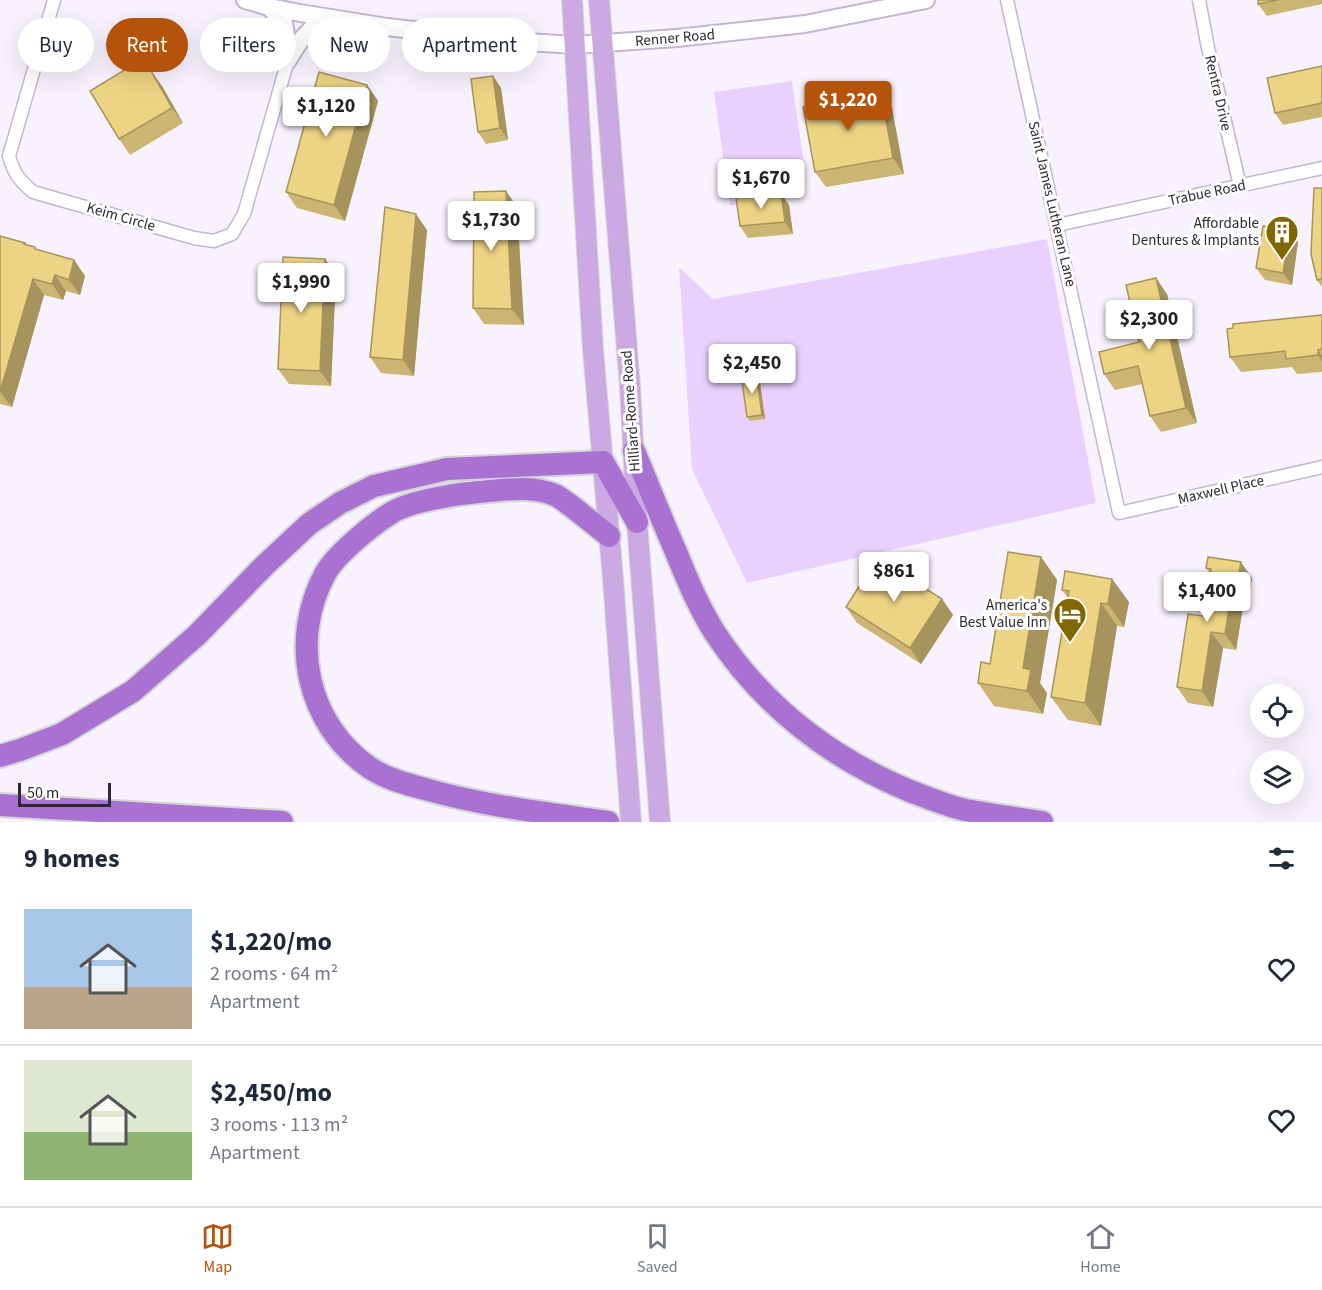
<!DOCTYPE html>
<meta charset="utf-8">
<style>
body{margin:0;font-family:"Source Sans 3",sans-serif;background:#f6f6f7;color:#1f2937;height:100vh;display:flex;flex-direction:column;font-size:22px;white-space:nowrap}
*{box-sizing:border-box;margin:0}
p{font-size:20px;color:#747a83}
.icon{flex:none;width:33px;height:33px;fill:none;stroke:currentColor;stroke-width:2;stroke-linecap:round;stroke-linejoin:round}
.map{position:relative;height:822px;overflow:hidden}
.details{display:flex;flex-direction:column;background:#fff;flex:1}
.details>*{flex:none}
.guide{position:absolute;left:18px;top:18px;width:600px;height:54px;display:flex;gap:12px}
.controls{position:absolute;left:1250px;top:684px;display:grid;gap:12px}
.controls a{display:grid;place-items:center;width:54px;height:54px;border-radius:50%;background:#fff;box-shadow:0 6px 24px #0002;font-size:30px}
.scale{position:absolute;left:18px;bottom:15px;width:93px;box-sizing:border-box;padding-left:6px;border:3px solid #2e2833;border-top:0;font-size:16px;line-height:21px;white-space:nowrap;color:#2e2833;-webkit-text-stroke:4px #fff;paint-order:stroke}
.price{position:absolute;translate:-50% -51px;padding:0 14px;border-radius:6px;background:#fff;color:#222;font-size:20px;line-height:39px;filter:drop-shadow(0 2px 3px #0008)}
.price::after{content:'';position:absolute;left:50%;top:36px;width:18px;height:14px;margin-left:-9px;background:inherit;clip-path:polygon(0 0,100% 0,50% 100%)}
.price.active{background:#b45309;color:#fff}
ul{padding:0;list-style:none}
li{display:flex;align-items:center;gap:18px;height:150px;padding:0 24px}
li+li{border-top:2px solid #e0e1e3}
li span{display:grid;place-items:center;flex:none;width:168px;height:120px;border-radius:0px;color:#555}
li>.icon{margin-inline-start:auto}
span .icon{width:72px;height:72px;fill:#fffc;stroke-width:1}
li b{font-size:26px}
h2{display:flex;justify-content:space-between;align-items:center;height:72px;padding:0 24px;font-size:26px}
.chip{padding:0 21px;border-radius:27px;background:#fff;box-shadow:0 6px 24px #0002;font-size:21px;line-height:54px}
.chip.active{background:#b45309;color:#fff}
.dock{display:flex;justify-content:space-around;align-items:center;height:84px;border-top:2px solid #e0e1e3;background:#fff;font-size:16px;color:#747a83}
.dock a{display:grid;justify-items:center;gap:3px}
.dock .active{color:#b45309}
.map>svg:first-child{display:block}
.green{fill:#ead0ff}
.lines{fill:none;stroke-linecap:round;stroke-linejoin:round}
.street-casing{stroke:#c4b5d2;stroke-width:15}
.secondary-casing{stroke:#c4b5d2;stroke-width:20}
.primary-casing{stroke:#d5d4d6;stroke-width:22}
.highway-casing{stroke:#d5d4d6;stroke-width:26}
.street{stroke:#fff;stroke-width:12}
.secondary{stroke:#fff;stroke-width:16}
.primary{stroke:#cbaae4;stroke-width:20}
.highway{stroke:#a972d2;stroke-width:22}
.wall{fill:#ccb572}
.shaded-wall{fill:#a6945c}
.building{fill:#edd384;stroke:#a6945c;stroke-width:1.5}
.labels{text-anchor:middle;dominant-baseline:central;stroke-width:6;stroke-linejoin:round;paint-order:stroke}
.street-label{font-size:15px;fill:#2e2833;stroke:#fff}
.poi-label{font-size:15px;fill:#2e2833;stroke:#fff;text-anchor:end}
</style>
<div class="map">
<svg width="1322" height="822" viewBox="0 0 1322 822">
<rect width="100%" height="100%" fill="#f8f2fe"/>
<!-- green -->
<g class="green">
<polygon points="792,81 805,172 787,175 790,197 730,206 714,92"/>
<polygon points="1047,239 1096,503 747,583 692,469 679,267 713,299"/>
</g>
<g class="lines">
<defs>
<g id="street">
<path d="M54 0 9 156C14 174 19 180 33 192L194 238 214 241 232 234 244 214 288 60"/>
<polyline points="1007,0 1119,513 1322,467"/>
<polyline points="1199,0 1208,48 1240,186"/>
<polyline points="1057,225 1322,168"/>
</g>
<g id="secondary">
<polyline points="245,0 269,7 300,13 387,27 511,41 575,45 677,38 805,24 926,0"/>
<polyline points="269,7 284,23 287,40 288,60"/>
<polyline points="288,60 300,41 313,27 334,20"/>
</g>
<g id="primary">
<polyline points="572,0 593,350 613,579 631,822"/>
<polyline points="599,0 630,387 637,522 660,822"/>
</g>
<g id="highway">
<path d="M634 451C648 484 661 518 676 552 687 579 699 608 715 633 763 706 830 758 910 791 928 798 947 806 966 810 991 815 1017 818 1042 822"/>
<polyline points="0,756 20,750 62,734 133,691 197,635 264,566 309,524 340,503 374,486 447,469 603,462 637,522"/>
<polyline points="0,805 282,822"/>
<path d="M608 822C547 813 484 806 425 789 406 784 387 779 370 768 307 725 289 641 325 574 335 555 372 525 391 513 410 501 456 494 479 492 504 490 531 485 555 495 560 497 565 502 570 505 583 515 596 526 609 536"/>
</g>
</defs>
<!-- street casing -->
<use href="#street" class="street-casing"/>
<!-- secondary casing -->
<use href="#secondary" class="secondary-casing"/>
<!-- primary casing -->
<use href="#primary" class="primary-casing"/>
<!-- highway casing -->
<use href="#highway" class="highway-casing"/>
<!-- street -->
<use href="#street" class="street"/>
<!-- secondary -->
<use href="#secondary" class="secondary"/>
<!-- primary -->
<use href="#primary" class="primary"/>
<!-- highway -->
<use href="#highway" class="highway"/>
</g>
<!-- wall -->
<g class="wall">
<polygon points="1258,0 1322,0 1322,4 1267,16 1258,4"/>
<polygon points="1322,66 1322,117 1283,125 1275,113"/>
<polygon points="493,76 501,88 508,140 486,144 478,132"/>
<polygon points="367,85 378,101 345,221 297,208 286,192"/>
<polygon points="162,86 183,123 130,155 119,139"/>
<polygon points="881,93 892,108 904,174 826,187 815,172"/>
<polygon points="1322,188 1322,287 1317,280"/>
<polygon points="506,191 517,207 524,325 484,324 473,308"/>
<polygon points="789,205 793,234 748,238 740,226"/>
<polygon points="427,230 414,376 381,373 370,357"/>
<polygon points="0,235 1,237 35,247 37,250 74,260 85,276 80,295 66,291 63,300 44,295 12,407 0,404"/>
<polygon points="1298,242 1292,285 1265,280 1256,268"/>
<polygon points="325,259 336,275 331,386 289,384 278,369"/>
<polygon points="1167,294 1197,423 1161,432 1150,416 1143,384 1115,390 1104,374 1139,342"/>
<polygon points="1322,315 1322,372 1297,374 1292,367 1241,372 1230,357"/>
<polygon points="759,376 765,419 750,421 747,417"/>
<polygon points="1041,557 1057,580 1040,683 1047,693 1043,714 994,706 978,683 990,664"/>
<polygon points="1206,568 1252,578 1249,594 1245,594 1236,650 1223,648 1213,707 1188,703 1177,687 1203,616 1210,574"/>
<polygon points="1112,579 1129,602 1124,627 1117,626 1101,726 1068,720 1051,697 1068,598 1062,590"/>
<polygon points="942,599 953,615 921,664 857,623 846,607"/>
</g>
<!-- shaded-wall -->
<g class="shaded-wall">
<polygon points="151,71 162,86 183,123 172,108"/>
<polygon points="493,76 501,88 508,140 500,128"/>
<polygon points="367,85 378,101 345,221 334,205"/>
<polygon points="881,93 892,108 904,174 893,158"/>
<polygon points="506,191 517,207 524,325 512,309"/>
<polygon points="781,193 789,205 793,234 785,222"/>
<polygon points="416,214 427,230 414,376 403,360"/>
<polygon points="1290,230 1298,242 1292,285 1283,273"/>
<polygon points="325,259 336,275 331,386 320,371"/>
<polygon points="74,260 85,276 80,295 69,280"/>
<polygon points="55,275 66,291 63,300 52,284"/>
<polygon points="1156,278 1167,294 1197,423 1186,408"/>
<polygon points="33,279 44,295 12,407 0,392"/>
<polygon points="1318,350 1322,356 1322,361 1318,355"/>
<polygon points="756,372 759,376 765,419 762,415"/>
<polygon points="1041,557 1057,580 1040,683 1047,693 1043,714 1027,691 1023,668"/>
<polygon points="1241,562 1252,578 1249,594 1238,578"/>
<polygon points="1234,578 1245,594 1236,650 1225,634"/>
<polygon points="1112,579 1129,602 1124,627 1108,604"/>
<polygon points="942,599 953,615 921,664 910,648"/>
<polygon points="1101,603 1117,626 1101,726 1085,703"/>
<polygon points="1211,632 1223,648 1213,707 1202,691"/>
</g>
<!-- building -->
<g class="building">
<polygon points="1258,0 1278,0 1258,4"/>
<polygon points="131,66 151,71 172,108 119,139 90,91"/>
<polygon points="1322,66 1322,103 1275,113 1267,78"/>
<polygon points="319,72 367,85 334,205 286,192"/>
<polygon points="493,76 500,128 478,132 471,79"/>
<polygon points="881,93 893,158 815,172 803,107"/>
<polygon points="1314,188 1322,188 1322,279 1317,280 1311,254"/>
<polygon points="506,191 512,309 473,308 474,192"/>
<polygon points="781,193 785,222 740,226 736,198"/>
<polygon points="385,207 416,214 403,360 370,357"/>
<polygon points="1263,226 1290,230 1283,273 1256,268"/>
<polygon points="0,236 25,243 24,244 35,247 35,249 74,260 69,280 55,275 52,284 33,279 0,392"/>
<polygon points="283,257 325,259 320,371 278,369"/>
<polygon points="1156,278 1186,408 1150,416 1138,366 1104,374 1099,352 1139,342 1126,285"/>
<polygon points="1322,315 1322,349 1318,350 1318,355 1286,359 1285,351 1230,357 1227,329 1233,328 1233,324"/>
<polygon points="756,372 762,415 747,417 741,374"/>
<polygon points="1008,552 1041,557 1023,668 1031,670 1027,691 978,683 981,662 990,664"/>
<polygon points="1208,557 1241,562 1238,578 1234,578 1225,634 1211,632 1202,691 1177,687 1188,614 1203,616 1211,569 1206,568"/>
<polygon points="877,558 942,599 910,648 846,607"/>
<polygon points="1065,571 1112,579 1108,604 1101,603 1085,703 1051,697 1069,591 1062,590"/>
</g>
<!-- icons -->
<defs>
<symbol id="building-pin" viewBox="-11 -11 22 30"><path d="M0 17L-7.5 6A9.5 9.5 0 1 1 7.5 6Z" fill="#816700" stroke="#fff"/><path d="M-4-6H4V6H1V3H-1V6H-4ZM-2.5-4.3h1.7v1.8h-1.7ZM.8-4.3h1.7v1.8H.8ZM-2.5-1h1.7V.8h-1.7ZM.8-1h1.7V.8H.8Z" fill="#fff"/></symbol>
<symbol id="hotel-pin" viewBox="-11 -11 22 30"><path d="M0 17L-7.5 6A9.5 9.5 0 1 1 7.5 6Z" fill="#816700" stroke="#fff"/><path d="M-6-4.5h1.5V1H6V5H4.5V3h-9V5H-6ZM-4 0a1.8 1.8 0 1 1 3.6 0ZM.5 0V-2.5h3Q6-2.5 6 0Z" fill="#fff"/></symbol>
</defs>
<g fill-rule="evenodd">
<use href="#building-pin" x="1263" y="213" width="38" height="52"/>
<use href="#hotel-pin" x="1051" y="595" width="38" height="52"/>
</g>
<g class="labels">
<!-- street labels -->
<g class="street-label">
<text transform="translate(675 38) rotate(-5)">Renner Road</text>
<text transform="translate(1218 93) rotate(77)">Rentra Drive</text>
<text transform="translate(1207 193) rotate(-12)">Trabue Road</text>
<text transform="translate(1052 204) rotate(77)">Saint James Lutheran Lane</text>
<text transform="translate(121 217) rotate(16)">Keim Circle</text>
<text transform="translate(631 411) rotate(-94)">Hilliard-Rome Road</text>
<text transform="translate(1221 490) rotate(-13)">Maxwell Place</text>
</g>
<!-- poi labels -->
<g class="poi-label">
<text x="1259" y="223">Affordable<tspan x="1259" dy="17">Dentures &amp; Implants</tspan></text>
<text x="1047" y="605">America's<tspan x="1047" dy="17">Best Value Inn</tspan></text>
</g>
</g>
</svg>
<div class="controls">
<a><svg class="icon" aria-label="locate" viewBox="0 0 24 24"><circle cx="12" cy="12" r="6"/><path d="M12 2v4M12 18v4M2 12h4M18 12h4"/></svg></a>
<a><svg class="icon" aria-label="layers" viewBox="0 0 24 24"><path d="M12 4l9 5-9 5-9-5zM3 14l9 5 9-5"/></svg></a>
</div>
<div class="scale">50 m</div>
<b class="price active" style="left:848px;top:132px">$1,220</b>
<b class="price" style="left:326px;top:138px">$1,120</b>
<b class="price" style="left:761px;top:210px">$1,670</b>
<b class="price" style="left:491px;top:252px">$1,730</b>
<b class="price" style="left:301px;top:314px">$1,990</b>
<b class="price" style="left:1149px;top:351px">$2,300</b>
<b class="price" style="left:752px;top:395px">$2,450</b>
<b class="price" style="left:894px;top:603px">$861</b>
<b class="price" style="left:1207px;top:623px">$1,400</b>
<div class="guide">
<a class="chip">Buy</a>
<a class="chip active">Rent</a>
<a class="chip">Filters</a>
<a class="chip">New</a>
<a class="chip">Apartment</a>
</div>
</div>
<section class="details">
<h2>9 homes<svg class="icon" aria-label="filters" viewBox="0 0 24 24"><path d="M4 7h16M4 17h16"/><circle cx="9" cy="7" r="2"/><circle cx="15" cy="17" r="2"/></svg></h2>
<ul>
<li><span style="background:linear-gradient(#a9c7e8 65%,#b9a48a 0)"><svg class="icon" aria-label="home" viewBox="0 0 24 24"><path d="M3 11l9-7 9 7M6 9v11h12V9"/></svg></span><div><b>$1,220/mo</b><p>2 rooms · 64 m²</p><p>Apartment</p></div><svg class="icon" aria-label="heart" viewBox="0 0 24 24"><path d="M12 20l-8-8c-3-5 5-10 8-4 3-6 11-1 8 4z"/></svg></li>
<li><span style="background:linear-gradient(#dfe7d0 60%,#8fb573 0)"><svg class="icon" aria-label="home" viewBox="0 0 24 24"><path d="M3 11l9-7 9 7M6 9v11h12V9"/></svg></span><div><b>$2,450/mo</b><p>3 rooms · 113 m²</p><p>Apartment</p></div><svg class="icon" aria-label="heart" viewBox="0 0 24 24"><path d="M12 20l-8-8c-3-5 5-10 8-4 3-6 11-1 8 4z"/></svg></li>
</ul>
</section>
<nav class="dock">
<a class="active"><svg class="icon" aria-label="map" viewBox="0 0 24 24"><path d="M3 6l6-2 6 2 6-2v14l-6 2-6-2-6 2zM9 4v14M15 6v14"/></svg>Map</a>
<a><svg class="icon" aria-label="saved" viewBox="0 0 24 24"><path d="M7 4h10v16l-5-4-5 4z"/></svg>Saved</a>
<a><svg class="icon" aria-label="home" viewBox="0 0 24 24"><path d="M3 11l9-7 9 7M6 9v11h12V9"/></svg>Home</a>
</nav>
